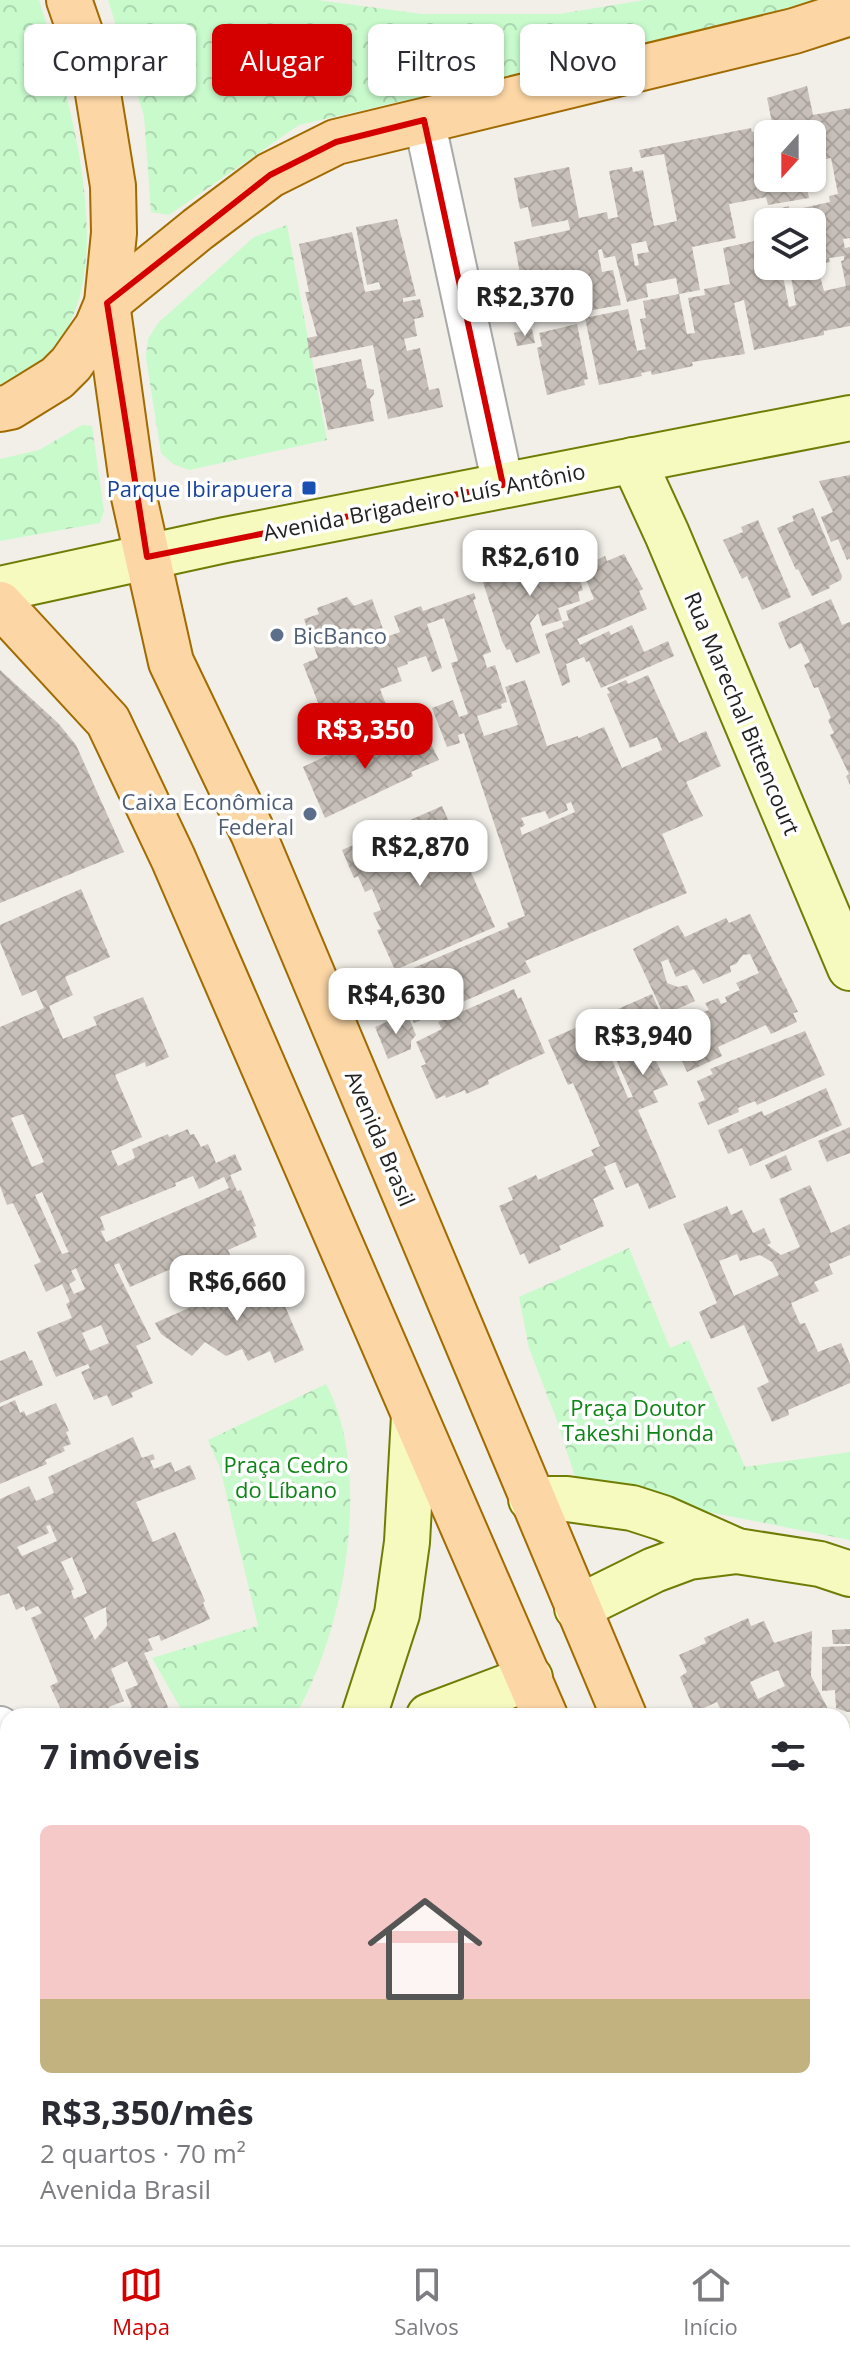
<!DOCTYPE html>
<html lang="pt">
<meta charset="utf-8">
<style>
body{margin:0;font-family:"Open Sans",sans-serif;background:#f7f7f7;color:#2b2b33;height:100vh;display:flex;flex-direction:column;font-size:30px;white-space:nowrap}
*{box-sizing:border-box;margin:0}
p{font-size:26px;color:#7c7c81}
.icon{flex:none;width:44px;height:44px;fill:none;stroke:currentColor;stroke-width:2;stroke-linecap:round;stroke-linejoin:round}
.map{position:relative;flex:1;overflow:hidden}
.sheet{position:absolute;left:0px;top:1708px;width:850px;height:538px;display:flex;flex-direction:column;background:#fff;border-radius:24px 24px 0 0;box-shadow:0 2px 6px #0004}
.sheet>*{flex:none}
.guide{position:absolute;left:24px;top:24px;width:802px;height:72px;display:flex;gap:16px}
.needle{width:52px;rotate:201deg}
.buttons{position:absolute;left:754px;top:120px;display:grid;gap:16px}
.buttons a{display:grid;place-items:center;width:72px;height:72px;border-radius:12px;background:#fff;box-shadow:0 2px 6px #0004;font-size:40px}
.price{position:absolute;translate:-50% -68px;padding:0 18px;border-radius:16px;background:#fff;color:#222;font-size:26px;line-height:52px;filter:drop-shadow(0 2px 4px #0008)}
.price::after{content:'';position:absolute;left:50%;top:48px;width:24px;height:18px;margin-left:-12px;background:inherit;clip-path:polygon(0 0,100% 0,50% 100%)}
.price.selected{background:#d40000;color:#fff}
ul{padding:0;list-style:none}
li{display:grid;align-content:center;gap:16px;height:424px;padding:0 40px}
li+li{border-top:2px solid #e1e1e2}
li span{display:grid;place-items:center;height:248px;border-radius:12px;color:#555}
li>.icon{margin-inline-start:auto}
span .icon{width:144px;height:144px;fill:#fffc;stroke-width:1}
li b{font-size:34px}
h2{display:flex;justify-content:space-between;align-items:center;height:96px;padding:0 40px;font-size:34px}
.pill{padding:0 28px;border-radius:12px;background:#fff;box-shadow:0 2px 6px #0004;font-size:28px;line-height:72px}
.pill.selected{background:#d40000;color:#fff}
.dock{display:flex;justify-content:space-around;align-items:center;height:112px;border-top:2px solid #e1e1e2;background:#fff;font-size:22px;color:#7c7c81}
.dock a{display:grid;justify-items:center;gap:4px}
.dock .selected{color:#d40000}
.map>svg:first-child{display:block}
.park{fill:url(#park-crowns)}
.building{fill:url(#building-cross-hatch);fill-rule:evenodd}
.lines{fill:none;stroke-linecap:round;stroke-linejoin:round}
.street-casing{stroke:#a9a9a9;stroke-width:44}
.secondary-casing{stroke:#707d05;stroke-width:48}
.primary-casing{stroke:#a06b00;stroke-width:48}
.street{stroke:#fff;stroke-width:40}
.secondary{stroke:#f7fabf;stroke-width:44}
.primary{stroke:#fcd6a4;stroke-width:44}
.marked{fill:none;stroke:#d40000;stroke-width:6;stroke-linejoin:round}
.transit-dot{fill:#1a4fb4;stroke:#fff;stroke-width:3}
.service-dot{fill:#5c6f8a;stroke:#fff;stroke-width:3}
.labels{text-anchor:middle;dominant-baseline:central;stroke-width:7;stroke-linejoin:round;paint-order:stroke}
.transit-label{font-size:22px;fill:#164399;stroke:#fff;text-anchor:end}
.street-label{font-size:22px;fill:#222;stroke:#fff}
.service-label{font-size:22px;fill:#4e5e75;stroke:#fff;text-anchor:start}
.park-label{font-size:22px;fill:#0c8416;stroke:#fff}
</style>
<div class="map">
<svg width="850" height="2245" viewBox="0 0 850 2245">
<defs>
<pattern id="park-crowns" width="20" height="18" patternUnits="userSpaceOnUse" patternTransform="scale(2)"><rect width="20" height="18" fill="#c8facc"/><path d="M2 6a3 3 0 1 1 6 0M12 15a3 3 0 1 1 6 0" fill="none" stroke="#acd6af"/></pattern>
<pattern id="building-cross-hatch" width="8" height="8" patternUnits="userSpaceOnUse" patternTransform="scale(2)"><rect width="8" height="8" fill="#c7bfb8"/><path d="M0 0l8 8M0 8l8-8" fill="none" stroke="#aba49e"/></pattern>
</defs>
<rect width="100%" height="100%" fill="#f2efe9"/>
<!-- park -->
<g class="park">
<path d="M0 0H39C68 95 134 299 32 367 21 374 12 382 0 385Z"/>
<polygon points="108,0 317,0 422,14 559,14 645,0 836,0 299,125 169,215 151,212 144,116"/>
<polygon points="287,225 327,440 189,470 173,464 161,453 146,358 148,339 158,323 254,237"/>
<polygon points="82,425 92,426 104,511 100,523 0,541 0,459 39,450"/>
<polygon points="629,1248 670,1348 689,1340 745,1467 850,1452 850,1540 578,1486 556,1418 529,1348 519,1297"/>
<path d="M326 1384C374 1473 344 1633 295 1716H185L152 1658 258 1626 220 1468 208 1440Z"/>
</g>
<!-- building -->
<g class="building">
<path d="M807 86 813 115 850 108V238L843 239 845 248 850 247V326L824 331V335L754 350 744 300 734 303 745 354 692 362 693 366 652 375 651 371 641 373 642 376 599 385 585 318 628 309 637 351 646 349 640 319 646 318 643 301 679 294 687 334 695 333 688 298 705 295 704 289 730 284 723 248 768 238V266H781L789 307 796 305 789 266H812V222H772L771 218 784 215 782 208 789 206V211L830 202 829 196 838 194 831 158 822 160 824 168 812 171V134H768V178H805L809 198 768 205 766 197 729 204 736 238 692 247 700 290 679 294 676 278 646 284 648 297 627 302 615 256 604 258 602 249 598 250 602 272 613 270 621 305 541 319 534 286 523 289 514 242 570 230 568 220 532 227 528 207 520 209 514 178 569 167 579 218 607 212 608 219 618 217 609 171 632 167 633 172 643 170 654 226 677 221 664 154 641 158 639 150 751 128 752 132 773 127 767 98ZM646 241 649 252 637 254 639 265 635 266 631 244ZM844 256V260L841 261 846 286 824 291 817 265 830 262 829 258Z"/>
<polygon points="397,219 416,296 403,298 403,302 420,299 424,317 414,319 417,336 404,339 407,351 420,348 429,390 439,388 443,407 388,419 373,345 310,358 307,338 317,336 305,292 309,292 299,244 352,232 365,292 381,289 379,282 367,285 356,227"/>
<polygon points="577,324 588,379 584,380 585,385 547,395 537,348 542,346 539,333"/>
<polygon points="532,329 535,343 517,346 514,333"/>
<polygon points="361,359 367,388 374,390 374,394 370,399 374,421 328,430 315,369"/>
<polygon points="850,475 850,558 847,560 838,539 831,542 821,517 833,512 819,481"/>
<polygon points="813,508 842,576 841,580 829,586 830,588 812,596 798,569 796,570 777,528 794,521 792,516"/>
<polygon points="758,520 791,597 762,610 747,576 742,579 723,540 743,532 741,527"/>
<polygon points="569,547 583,590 578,592 580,601 558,608 562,620 542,626 538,613 530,623 540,653 516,663 510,649 507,650 502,641 480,573 514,560 517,559 523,567 547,560 546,555"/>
<polygon points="624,554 643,589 639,591 647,609 577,639 580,645 609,631 611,635 632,625 644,652 668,641 674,656 601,688 589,661 586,662 584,657 566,664 570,682 562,686 545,634 564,627 562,622 569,620 566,611 594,599 581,567 605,556 607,561"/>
<path d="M474 593 476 599 473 600 491 652 483 655 487 668 495 665 507 702 501 704 502 708 477 716 484 736 518 725 505 687 525 680 547 746 578 736V738L604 727 622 768 662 750 657 737 630 748 607 694 610 693 607 688 626 680 628 684 648 675 679 743 706 731 721 766 686 782 703 816 662 834 687 893 525 961 531 972 414 1023 398 986 379 994 373 980 396 971 397 975 509 927 507 923 525 916 464 733 458 735 460 743 447 747 432 708 453 700 459 717 468 714 451 663 458 661 444 618 427 624 442 668 432 672 426 656 407 662 408 664 397 668 402 681 380 689 387 707 364 716 361 709 326 723 303 664 318 658 304 619 319 614 317 608 347 597 354 606 372 599 386 637 400 632 394 616 421 606 423 611ZM571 802 575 812 522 835 520 828 525 825 521 818 545 811 549 819 568 810 566 804Z"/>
<polygon points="831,599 842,625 850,622 850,785 846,776 849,774 830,735 834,733 828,720 831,718 818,687 814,688 804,665 810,662 801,643 789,649 778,623"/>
<polygon points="0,670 58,723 76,745 124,852 0,903"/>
<polygon points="414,732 421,748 431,744 439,760 411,772 413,776 325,818 303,767 368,736 374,749"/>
<polygon points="442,806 495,927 395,970 377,930 381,929 373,913 381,910 372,889 365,892 358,876 354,878 342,850"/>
<path d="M81 889 110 957 65 977 73 995 49 1006 63 1039 97 1025 93 1017 143 997 169 1057 146 1067 145 1062 115 1075 142 1137 111 1151 118 1166 135 1158 132 1149 168 1134 169 1137 188 1129 190 1135 194 1134 201 1147 208 1144 216 1163 235 1154 242 1170 230 1175 237 1191 241 1190 256 1226 253 1227 257 1237 228 1250 236 1268 207 1282 196 1258 130 1287 119 1263 114 1265 151 1339 136 1346 153 1383 131 1393 133 1397 112 1406 107 1395 94 1400 81 1372 90 1368 88 1364 56 1377 37 1332 72 1318 66 1304 70 1302 62 1284 46 1292 34 1265 41 1262 13 1203 7 1205 0 1186V1027L44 1008 36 990 22 996 0 942V925ZM23 1114 44 1162 32 1167 11 1118ZM193 1176 199 1189 224 1177 229 1188 106 1242 101 1231 105 1230 100 1217 176 1186 175 1183ZM42 1192 66 1247 69 1252 62 1254 35 1195ZM76 1268 85 1289 74 1294 69 1284 76 1280 71 1271ZM101 1325 109 1343 90 1351 82 1333Z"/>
<polygon points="750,914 798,1012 793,1013 797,1022 771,1034 766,1025 718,1047 722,1056 687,1072 678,1052 659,1054 657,1046 635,1056 625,1032 604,1041 628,1098 633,1097 615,1057 653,1055 668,1085 653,1091 658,1102 638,1110 676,1197 649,1209 638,1183 626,1188 615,1162 604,1167 614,1189 593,1199 604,1226 559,1246 561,1250 529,1264 524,1253 520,1255 499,1206 513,1200 508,1188 536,1175 538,1180 594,1155 591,1150 600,1146 573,1083 568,1085 548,1040 652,994 677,1050 700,1040 700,1038 684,1045 675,1026 704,1015 703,1012 709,1010 705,1003 718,998 721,1004 727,1002 725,997 740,990 736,983 759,973 750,954 743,955 736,964 730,966 731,972 703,984 694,969 676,977 668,959 661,962 667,983 678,987 687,985 695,1001 664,1015 633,949 678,925 685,937 726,918 729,923"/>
<polygon points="514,989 518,999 521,997 545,1053 514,1067 488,1080 489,1084 466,1094 465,1090 446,1098 445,1095 436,1099 421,1066 426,1064 416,1042 442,1029 438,1022"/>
<polygon points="407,1013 416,1035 411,1041 411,1049 388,1059 375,1027"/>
<polygon points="805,1031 825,1075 757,1105 755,1101 738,1108 739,1112 708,1125 698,1103 705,1100 697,1081 713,1074 710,1069"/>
<polygon points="826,1088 842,1125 750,1166 742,1148 728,1154 718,1130 762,1111 764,1116"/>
<polygon points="850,1127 850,1153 827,1162 818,1141"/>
<polygon points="786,1155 792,1170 771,1179 765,1165"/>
<path d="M810 1185 831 1233 850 1224V1255L829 1264 833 1274 814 1282 819 1291 791 1303 800 1324 805 1323 818 1352 841 1343 850 1364V1383L788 1410 789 1415 772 1422 757 1388 769 1382 744 1325 711 1339 699 1312 717 1303 683 1224 727 1206 731 1215 742 1210 753 1233 764 1228 771 1243 767 1245 781 1255 800 1247 779 1199ZM737 1254 740 1261 760 1255 772 1262 779 1275 734 1296 719 1261Z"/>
<polygon points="270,1272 304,1350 275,1363 270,1351 248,1361 242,1349 226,1356 205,1342 192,1356 161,1334 155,1323"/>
<polygon points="25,1351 30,1361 32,1360 43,1385 0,1403 0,1361"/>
<polygon points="15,1400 20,1413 24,1411 26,1416 56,1403 69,1431 66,1432 71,1444 63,1447 65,1451 45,1460 47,1464 0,1484 0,1407"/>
<path d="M133 1437 142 1458 153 1454 155 1459 150 1461 154 1469 171 1462 175 1472 190 1465 196 1479 136 1502 153 1542 175 1532 205 1601 203 1603 210 1619 161 1641 159 1635 148 1639 153 1650 144 1653 172 1716H113L132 1707 125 1690 138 1685 127 1661 111 1669 124 1701 109 1707 112 1716H64L50 1686 58 1682 56 1677 31 1618 42 1613 38 1606 26 1611 24 1606 16 1610 9 1593 0 1596V1499L29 1486 36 1501 54 1493 48 1477ZM50 1525 57 1541 22 1556 17 1547 49 1533 46 1526ZM72 1557 87 1593 74 1599 71 1591 74 1589 61 1562ZM106 1607 107 1626 95 1640 84 1618Z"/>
<path d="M748 1618 751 1626 764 1621 774 1643 812 1631 811 1676 829 1711 819 1716H809L808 1714 803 1716H724L717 1702 695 1712 680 1677 687 1672 679 1655 706 1643 704 1638ZM778 1670 785 1686 758 1699 750 1682Z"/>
<polygon points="850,1629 850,1644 833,1644 832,1630"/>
<polygon points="850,1646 850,1712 847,1712 836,1708 835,1690 822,1691 822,1647"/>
<polygon points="850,1745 850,1785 842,1788 842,1748"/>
<polygon points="0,1836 8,1854 8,1872 0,1876"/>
<polygon points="850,1841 850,1898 842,1901 842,1844"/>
<polygon points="0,1893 8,1912 8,1931 0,1934"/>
<polygon points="850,1908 850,1982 842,1963 842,1911"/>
<polygon points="8,1935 8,1983 0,1987 0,1939"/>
<polygon points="8,1988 8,2093 0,2096 0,2048 6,2045 0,2033 0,1991"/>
<polygon points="8,2107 8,2156 0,2160 0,2111"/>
<polygon points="8,2160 8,2199 0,2203 0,2163"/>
<polygon points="8,2206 8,2238 27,2238 11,2245 0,2245 0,2210"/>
<polygon points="41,2238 58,2238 61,2245 25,2245"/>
<polygon points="286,2238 359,2238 343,2245 288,2245"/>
<polygon points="611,2238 685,2238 688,2245 594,2245"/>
</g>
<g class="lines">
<defs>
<g id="street">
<polyline points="424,120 503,485"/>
<polyline points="0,1727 8,1745"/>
</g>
<g id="secondary">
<polyline points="633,460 667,534 850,968"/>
<polyline points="0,589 225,540 850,418"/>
<polyline points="531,1499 567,1499 632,1508 663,1518 737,1551 820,1564 850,1574"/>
<polyline points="577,1608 654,1570 689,1557 737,1551"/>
<polyline points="364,1716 397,1614 407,1542 414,1416"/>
<polyline points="429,1716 530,1678"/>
<polyline points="842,2088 850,2085"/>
<polyline points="221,2238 224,2245"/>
<polyline points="445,2245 461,2238"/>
</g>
<g id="primary">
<polyline points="107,303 134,497 171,662 253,833 624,1716"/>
<polyline points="107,303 198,229 270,175 336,142 794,31 850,13"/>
<polyline points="0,409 10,407 57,378 71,364 97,327 107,303 114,233 113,186 95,75 69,0"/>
<polyline points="0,604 108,721 173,858 545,1716"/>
<polyline points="842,2219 850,2238"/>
<polyline points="766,2238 769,2245"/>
</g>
</defs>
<!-- street casing -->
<use href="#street" class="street-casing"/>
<!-- secondary casing -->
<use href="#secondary" class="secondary-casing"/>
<!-- primary casing -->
<use href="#primary" class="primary-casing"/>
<!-- street -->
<use href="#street" class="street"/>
<!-- secondary -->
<use href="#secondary" class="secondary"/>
<!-- primary -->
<use href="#primary" class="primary"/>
</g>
<!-- marked area -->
<path class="marked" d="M424 120 503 485 147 557 107 303 270 175 336 142Z"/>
<!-- markers -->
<rect class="transit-dot" x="301" y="480" width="16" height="16" rx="4"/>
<g class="service-dot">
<circle cx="277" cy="635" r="8"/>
<circle cx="310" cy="814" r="8"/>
</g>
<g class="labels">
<!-- transit labels -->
<g class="transit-label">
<text x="293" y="488">Parque Ibirapuera</text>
</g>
<!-- street labels -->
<g class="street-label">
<text transform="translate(424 501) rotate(-11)">Avenida Brigadeiro Luís Antônio</text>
<text transform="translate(743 713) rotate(67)">Rua Marechal Bittencourt</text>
<text transform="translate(381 1138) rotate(67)">Avenida Brasil</text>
</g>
<!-- service labels -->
<g class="service-label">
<text x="293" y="635">BicBanco</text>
<text x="294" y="801" text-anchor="end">Caixa Econômica<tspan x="294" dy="25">Federal</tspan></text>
</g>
<!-- park labels -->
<g class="park-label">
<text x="638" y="1407">Praça Doutor<tspan x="638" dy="25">Takeshi Honda</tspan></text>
<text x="286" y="1464">Praça Cedro<tspan x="286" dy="25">do Líbano</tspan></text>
</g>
</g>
</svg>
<div class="buttons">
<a><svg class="needle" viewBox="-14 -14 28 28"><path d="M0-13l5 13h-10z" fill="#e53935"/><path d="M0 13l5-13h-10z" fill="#7c7c81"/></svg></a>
<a><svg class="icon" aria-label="layers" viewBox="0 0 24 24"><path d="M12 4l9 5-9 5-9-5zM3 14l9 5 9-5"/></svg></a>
</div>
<b class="price" style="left:525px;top:338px">R$2,370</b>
<b class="price" style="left:530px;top:598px">R$2,610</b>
<b class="price selected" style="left:365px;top:771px">R$3,350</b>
<b class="price" style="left:420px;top:888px">R$2,870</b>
<b class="price" style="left:396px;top:1036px">R$4,630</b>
<b class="price" style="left:643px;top:1077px">R$3,940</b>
<b class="price" style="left:237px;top:1323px">R$6,660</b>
<div class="guide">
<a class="pill">Comprar</a>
<a class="pill selected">Alugar</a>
<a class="pill">Filtros</a>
<a class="pill">Novo</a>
</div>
<section class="sheet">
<h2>7 imóveis<svg class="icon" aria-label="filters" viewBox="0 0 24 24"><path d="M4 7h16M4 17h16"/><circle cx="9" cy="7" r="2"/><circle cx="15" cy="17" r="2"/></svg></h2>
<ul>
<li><span style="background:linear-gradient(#f6c9c9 70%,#c2b280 0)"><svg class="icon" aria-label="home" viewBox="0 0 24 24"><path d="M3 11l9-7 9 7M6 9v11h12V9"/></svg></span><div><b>R$3,350/mês</b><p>2 quartos · 70 m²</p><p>Avenida Brasil</p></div></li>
</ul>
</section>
</div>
<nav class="dock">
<a class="selected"><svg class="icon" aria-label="map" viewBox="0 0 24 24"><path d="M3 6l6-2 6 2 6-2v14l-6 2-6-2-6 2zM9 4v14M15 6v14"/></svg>Mapa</a>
<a><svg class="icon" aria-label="saved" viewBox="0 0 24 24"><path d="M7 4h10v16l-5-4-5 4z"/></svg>Salvos</a>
<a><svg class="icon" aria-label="home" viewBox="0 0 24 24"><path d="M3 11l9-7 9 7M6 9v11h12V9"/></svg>Início</a>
</nav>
